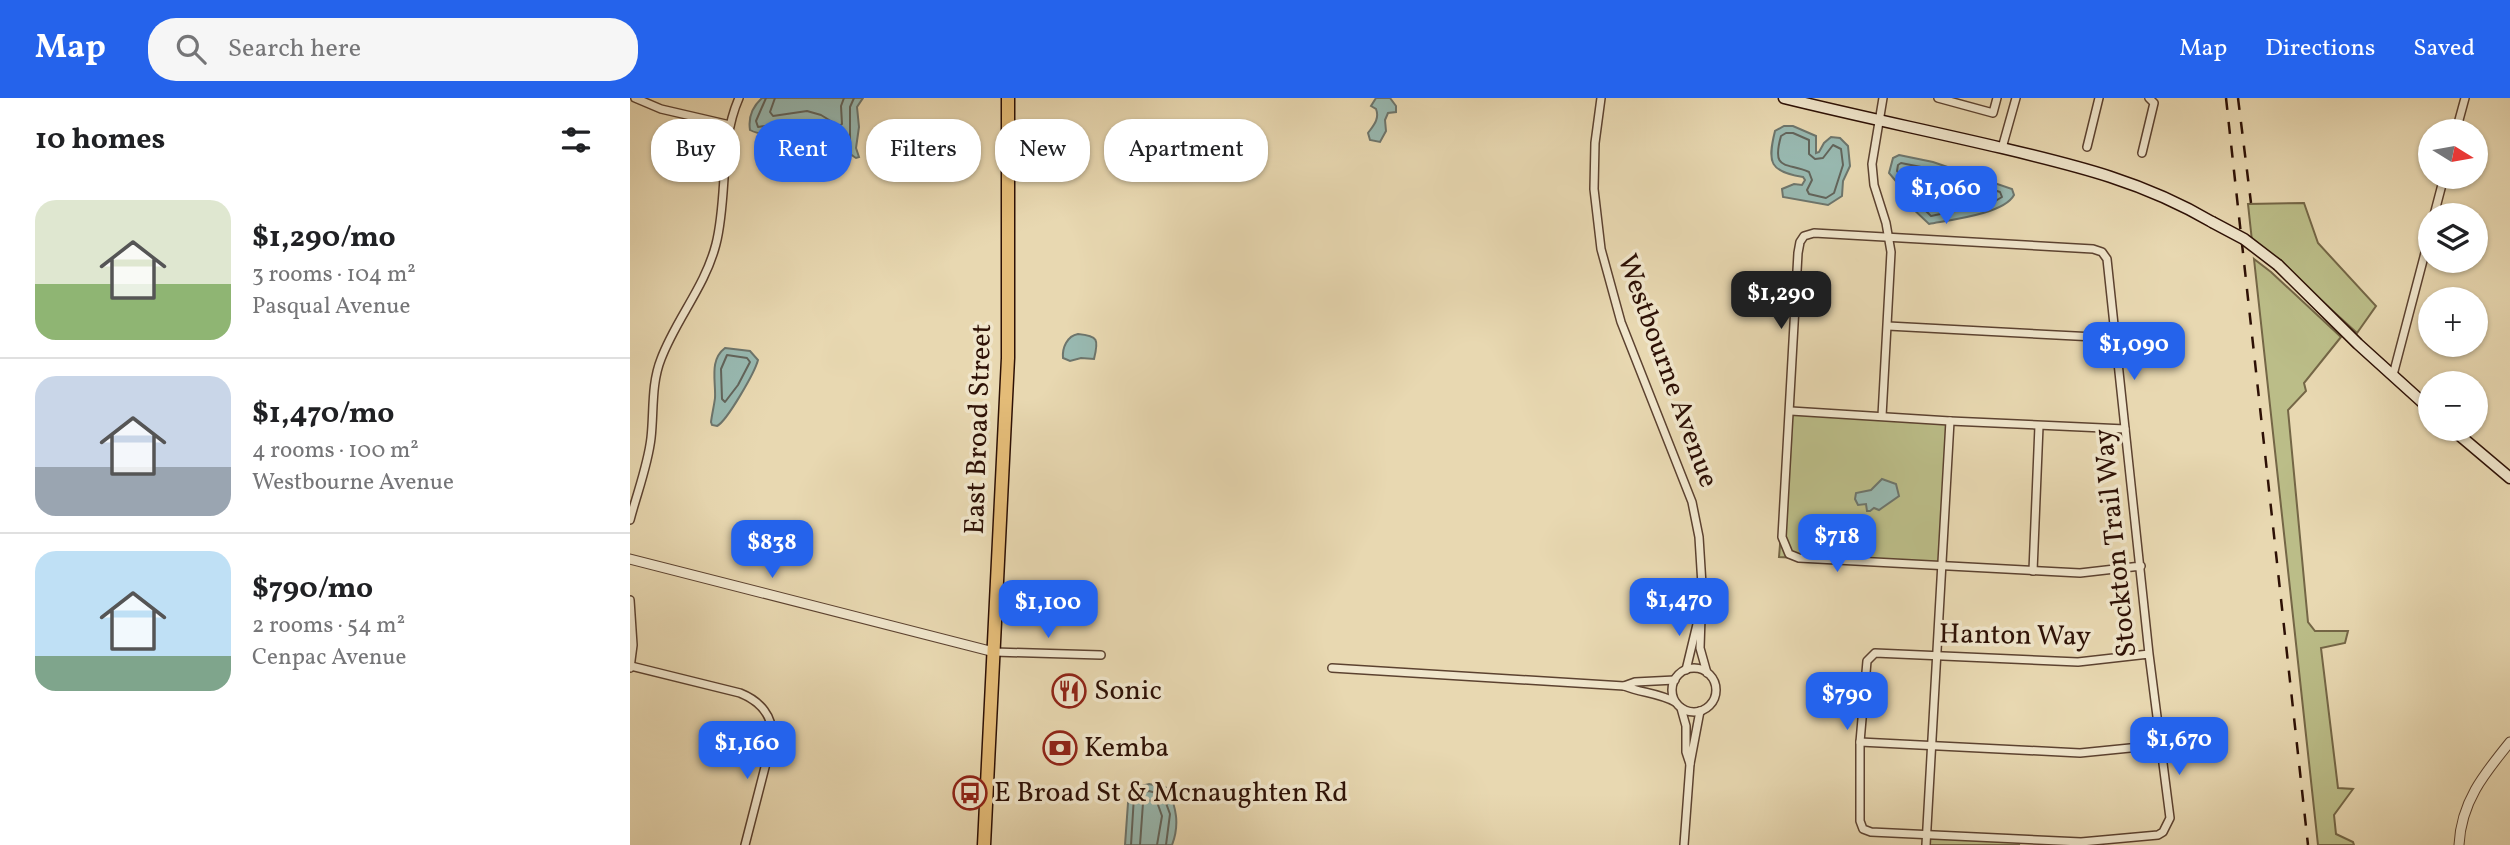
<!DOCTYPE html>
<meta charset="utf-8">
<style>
body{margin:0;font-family:Vollkorn,serif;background:#f6f6f6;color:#202124;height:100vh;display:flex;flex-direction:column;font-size:26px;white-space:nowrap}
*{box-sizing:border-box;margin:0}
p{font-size:23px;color:#757577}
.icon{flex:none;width:38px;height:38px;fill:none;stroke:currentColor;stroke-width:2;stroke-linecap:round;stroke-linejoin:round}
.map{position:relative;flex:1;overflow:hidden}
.panel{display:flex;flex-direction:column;background:#fff;width:630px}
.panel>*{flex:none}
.top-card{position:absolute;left:21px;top:21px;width:665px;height:63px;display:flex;gap:14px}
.needle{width:46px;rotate:101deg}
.controls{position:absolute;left:1788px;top:21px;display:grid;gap:14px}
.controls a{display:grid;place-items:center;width:70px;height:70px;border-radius:50%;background:#fff;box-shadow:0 2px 5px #0004;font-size:35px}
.price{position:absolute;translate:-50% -60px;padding:0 16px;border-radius:14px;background:#2563eb;color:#fff;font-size:23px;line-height:46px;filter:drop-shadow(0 2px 4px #0008)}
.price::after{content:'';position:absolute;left:50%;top:42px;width:21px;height:16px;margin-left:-10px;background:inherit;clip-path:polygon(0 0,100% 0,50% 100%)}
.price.on{background:#222;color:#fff}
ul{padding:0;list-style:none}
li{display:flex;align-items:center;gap:21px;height:175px;padding:0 35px}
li+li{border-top:2px solid #e0e0e0}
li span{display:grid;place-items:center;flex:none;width:196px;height:140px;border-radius:21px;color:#555}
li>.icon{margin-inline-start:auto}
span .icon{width:84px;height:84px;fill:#fffc;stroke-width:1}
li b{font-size:30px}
h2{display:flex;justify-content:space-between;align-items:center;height:84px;padding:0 35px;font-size:30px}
.chip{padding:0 24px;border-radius:28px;background:#fff;box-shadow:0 2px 5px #0004;font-size:24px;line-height:63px}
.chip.on{background:#2563eb;color:#fff}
header{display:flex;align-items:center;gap:42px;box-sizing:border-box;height:98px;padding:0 35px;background:#2563eb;color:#fff}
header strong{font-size:33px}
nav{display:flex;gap:38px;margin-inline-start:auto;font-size:24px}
.search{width:490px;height:63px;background:#f6f6f6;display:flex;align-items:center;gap:18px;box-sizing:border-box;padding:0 24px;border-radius:28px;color:#757577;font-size:26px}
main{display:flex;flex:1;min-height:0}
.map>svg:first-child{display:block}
.green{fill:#bbbd88;stroke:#746646;stroke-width:2}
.water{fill:#98b9b1;stroke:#6d756c;stroke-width:2}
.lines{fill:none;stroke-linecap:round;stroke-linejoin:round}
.shore{stroke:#62645b;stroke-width:2}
.minor-casing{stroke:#5c4230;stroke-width:10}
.tertiary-casing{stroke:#5c4230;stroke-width:11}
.secondary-casing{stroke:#2d1005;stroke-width:13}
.trunk-casing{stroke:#2d1005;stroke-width:15}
.minor{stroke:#f0e6cc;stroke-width:7}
.tertiary{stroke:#f0e6cc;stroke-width:9}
.secondary{stroke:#f0e6cc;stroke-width:10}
.trunk{stroke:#e4bc78;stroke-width:12}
.rail{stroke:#2d1005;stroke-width:2.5;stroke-dasharray:12 12;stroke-linecap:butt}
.secondary-bridge-casing{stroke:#2d1005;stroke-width:13;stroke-linecap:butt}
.secondary-bridge{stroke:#f0e6cc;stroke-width:10}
.labels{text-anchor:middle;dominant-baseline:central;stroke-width:7;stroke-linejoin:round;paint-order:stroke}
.street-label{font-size:28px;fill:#2d1005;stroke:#f0e6cc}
.poi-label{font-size:28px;fill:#2d1005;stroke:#f0e6cc;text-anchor:start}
</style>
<header>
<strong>Map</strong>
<div class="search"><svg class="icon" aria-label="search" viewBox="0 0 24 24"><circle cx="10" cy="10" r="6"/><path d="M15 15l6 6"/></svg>Search here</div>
<nav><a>Map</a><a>Directions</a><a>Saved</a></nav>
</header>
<main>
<section class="panel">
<h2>10 homes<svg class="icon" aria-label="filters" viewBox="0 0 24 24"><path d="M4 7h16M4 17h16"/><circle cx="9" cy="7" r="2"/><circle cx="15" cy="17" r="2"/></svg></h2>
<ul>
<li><span style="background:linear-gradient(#dfe7d0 60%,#8fb573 0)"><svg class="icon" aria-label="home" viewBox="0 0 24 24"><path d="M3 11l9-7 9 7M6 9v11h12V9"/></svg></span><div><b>$1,290/mo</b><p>3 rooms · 104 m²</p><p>Pasqual Avenue</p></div></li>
<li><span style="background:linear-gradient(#c9d6e8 65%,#9aa5b1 0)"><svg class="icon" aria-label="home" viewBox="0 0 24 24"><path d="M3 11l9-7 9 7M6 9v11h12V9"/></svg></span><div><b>$1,470/mo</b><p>4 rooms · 100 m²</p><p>Westbourne Avenue</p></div></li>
<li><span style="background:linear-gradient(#bfe0f5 75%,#7fa58c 0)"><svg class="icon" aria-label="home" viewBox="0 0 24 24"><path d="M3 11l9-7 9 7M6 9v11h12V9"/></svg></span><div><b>$790/mo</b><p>2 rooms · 54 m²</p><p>Cenpac Avenue</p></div></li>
</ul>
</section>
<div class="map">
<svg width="1880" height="747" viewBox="0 0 1880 747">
<rect width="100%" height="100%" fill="#e8d8b1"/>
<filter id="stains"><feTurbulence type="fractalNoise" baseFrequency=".00286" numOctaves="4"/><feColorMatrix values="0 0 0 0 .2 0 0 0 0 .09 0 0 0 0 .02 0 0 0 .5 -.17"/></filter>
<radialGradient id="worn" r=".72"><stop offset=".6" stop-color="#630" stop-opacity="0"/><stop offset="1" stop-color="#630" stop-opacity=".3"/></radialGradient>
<!-- green -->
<g class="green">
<polygon points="1674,105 1688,145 1746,208 1727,235 1648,163 1622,143 1618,106"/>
<polygon points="1624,161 1641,174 1711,239 1674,285 1676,293 1658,312 1678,524 1685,533 1718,533 1715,545 1691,550 1708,690 1723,691 1704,717 1706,736 1723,744 1724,747 1688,747"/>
<polygon points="1161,313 1320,323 1311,467 1149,459"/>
<polygon points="1297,736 1390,741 1389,747 1296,747"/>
</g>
<!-- water -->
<g class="water">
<path d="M132 0H233L227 9 229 29 226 50 229 59 226 60C211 50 192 30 174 29 155 28 138 42 120 32 118 19 122 9 132 0Z"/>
<path d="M746 0H760L766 8V14L758 15 755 22 756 33 750 44 740 42 738 35C743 28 750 21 746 11L741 8Z"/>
<path d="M1154 28H1163L1186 38V55L1189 54 1194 45 1201 39 1210 40 1218 48 1220 68 1213 83 1212 98 1198 107 1153 99 1152 91 1164 86 1172 87 1175 82 1173 79C1140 74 1137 65 1145 33Z"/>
<path d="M1269 57 1303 64 1382 91 1384 97C1374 116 1320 122 1299 126L1280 108 1276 95 1259 75 1263 60Z"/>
<path d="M448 236C468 238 469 241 464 261L451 260 440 263 433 260C432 250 437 238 448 236Z"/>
<path d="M95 250 120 253 128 262C125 274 97 323 87 328L82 327 81 324C82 316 84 308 85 300 86 283 79 262 95 250Z"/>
<polygon points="1252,381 1266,386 1269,398 1249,412 1244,410 1240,413 1237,413 1236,406 1228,407 1225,401 1226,395 1241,392"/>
<path d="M519 686 538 690C546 710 550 726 542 747H495L499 691Z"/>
</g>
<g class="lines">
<!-- shore -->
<g class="shore">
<polyline points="136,0 126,23 128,29 175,22 187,25 217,44 220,42 220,9 224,0"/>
<polyline points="145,0 140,14 143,18 177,13 191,17 209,28 212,26 211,8 214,0"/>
<path d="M1156 35H1163L1179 42V56L1185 61 1193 60 1203 47 1211 51 1213 67 1204 95 1196 100 1179 96 1177 92 1182 82 1179 74C1157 64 1141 74 1151 38Z"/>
<path d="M1271 65 1301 71 1370 94 1372 99 1362 105 1301 118C1286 105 1280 88 1267 73L1268 67Z"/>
<path d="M1291 78 1342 94 1344 98 1304 109C1295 101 1288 90 1287 79Z"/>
<polygon points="97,257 117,260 120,264 108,287 95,304 92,301 91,271"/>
<polyline points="501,747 504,698 507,695 519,693 533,697 540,716 536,747"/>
<polyline points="510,747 513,705 518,702 527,704 532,718 527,747"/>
</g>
<defs>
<g id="minor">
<polyline points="5,0 31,11 100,27"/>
<polyline points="971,0 965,45 964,91 971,151 991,224 1062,404 1069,439 1072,487 1070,550 1077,575"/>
<polyline points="1308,0 1363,15 1367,0"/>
<polyline points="1826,33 1835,0"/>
<polyline points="1457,49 1469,0"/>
<polyline points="1372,50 1386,0"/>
<polyline points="1512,55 1524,5 1519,0"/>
<polyline points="1804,117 1814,79"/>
<polyline points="1258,228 1484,240"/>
<polyline points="1763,277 1801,132"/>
<polyline points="1161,313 1320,323 1495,331"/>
<polyline points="1252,318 1261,154 1256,125 1244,87 1242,66 1253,0"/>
<path d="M0 422C7 395 18 367 21 340 24 314 21 286 31 261 46 221 75 189 86 146 98 99 89 45 109 0"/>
<polyline points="1511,468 1450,475 1169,460 1159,456 1152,439 1168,155 1170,144 1174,138 1184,135 1463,151 1472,154 1477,161 1519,556 1540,720 1533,734 1528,737 1451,744 1241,734 1233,731 1230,723 1230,644 1237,563 1245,555 1448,564 1519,556"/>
<polyline points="1403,473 1409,328"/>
<polyline points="0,502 3,547 0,570"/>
<polyline points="364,554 471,557"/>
<path d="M1 568 110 595C130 603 144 618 142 642L115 747"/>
<polyline points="702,570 994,588"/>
<circle cx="1064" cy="592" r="22"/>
<polyline points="1056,572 1069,518"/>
<path d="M1045 582 1005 584 994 588C1011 595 1029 595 1045 604"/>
<polyline points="1051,610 1056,628 1056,654 1060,666 1070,613"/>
<polyline points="1230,644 1450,655 1530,647"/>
<polyline points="1054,747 1060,666"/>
<polyline points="1296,747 1320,323"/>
</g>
<g id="tertiary">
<polyline points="0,461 364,554"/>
<path d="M1829 747C1831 704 1854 676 1880 644"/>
</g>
<g id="secondary">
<path d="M1154 0C1227 18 1300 33 1372 50 1448 68 1514 84 1582 124"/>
<polyline points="1648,167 1728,246 1801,312"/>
<polyline points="1822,331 1880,380"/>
</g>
<polyline id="trunk" points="354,747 378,260 378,0"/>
</defs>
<!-- minor casing -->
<use href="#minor" class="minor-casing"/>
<!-- tertiary casing -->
<use href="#tertiary" class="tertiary-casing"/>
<!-- secondary casing -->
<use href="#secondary" class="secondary-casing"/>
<!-- trunk casing -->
<use href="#trunk" class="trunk-casing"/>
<!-- minor -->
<use href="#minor" class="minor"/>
<!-- tertiary -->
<use href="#tertiary" class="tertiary"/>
<!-- secondary -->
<use href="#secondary" class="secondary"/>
<!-- trunk -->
<use href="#trunk" class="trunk"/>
<!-- rail -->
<g class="rail">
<polyline points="1596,0 1678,747"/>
<polyline points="1608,0 1621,105"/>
</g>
<defs>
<polyline id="secondary-bridge" points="1582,124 1614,141 1648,167"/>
</defs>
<!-- secondary-bridge casing -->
<use href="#secondary-bridge" class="secondary-bridge-casing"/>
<!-- secondary-bridge -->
<use href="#secondary-bridge" class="secondary-bridge"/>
</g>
<!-- icons -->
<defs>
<symbol id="restaurant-ring" viewBox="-11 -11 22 22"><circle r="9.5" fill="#f0e6cc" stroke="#8f2418" stroke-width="1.5"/><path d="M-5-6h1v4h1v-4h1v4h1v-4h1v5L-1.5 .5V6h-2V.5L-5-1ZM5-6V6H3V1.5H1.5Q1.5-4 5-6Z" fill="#8f2418"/></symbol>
<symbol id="bank-ring" viewBox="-11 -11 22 22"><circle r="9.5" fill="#f0e6cc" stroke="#8f2418" stroke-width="1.5"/><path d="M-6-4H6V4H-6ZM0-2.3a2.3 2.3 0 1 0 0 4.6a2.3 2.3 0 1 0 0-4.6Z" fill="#8f2418"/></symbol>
<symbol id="bus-ring" viewBox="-11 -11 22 22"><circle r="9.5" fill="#f0e6cc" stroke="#8f2418" stroke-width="1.5"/><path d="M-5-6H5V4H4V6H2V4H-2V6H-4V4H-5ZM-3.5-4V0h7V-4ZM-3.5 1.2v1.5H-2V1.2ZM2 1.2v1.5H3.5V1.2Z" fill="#8f2418"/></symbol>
</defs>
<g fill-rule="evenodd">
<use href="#restaurant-ring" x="420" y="574" width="38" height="38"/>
<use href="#bank-ring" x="411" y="631" width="38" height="38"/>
<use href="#bus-ring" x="321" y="676" width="38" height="38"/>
</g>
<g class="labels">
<!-- street labels -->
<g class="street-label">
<text transform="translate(1037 273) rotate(70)">Westbourne Avenue</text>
<text transform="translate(349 331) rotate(-88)">East Broad Street</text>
<text transform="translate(1486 445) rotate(-96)">Stockton Trail Way</text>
<text transform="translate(1385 538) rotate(1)">Hanton Way</text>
</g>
<!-- poi labels -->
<g class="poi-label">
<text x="464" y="593">Sonic</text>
<text x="454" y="650">Kemba</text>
<text x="364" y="695">E Broad St &amp; Mcnaughten Rd</text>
</g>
</g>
<rect width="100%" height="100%" filter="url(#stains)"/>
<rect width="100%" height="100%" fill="url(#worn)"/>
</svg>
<div class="controls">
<a><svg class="needle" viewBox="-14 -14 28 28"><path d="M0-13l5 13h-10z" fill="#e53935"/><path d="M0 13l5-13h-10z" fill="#757577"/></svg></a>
<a><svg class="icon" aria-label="layers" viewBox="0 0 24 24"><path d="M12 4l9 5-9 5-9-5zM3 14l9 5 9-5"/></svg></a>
<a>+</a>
<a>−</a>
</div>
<b class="price" style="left:1316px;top:128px">$1,060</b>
<b class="price on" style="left:1151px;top:233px">$1,290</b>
<b class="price" style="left:1504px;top:284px">$1,090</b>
<b class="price" style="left:1207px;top:476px">$718</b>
<b class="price" style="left:142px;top:482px">$838</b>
<b class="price" style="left:1049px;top:540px">$1,470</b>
<b class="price" style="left:418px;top:542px">$1,100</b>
<b class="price" style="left:1217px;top:634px">$790</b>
<b class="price" style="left:1549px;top:679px">$1,670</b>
<b class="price" style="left:117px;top:683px">$1,160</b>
<div class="top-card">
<a class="chip">Buy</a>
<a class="chip on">Rent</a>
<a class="chip">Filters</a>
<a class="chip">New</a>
<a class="chip">Apartment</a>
</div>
</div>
</main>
